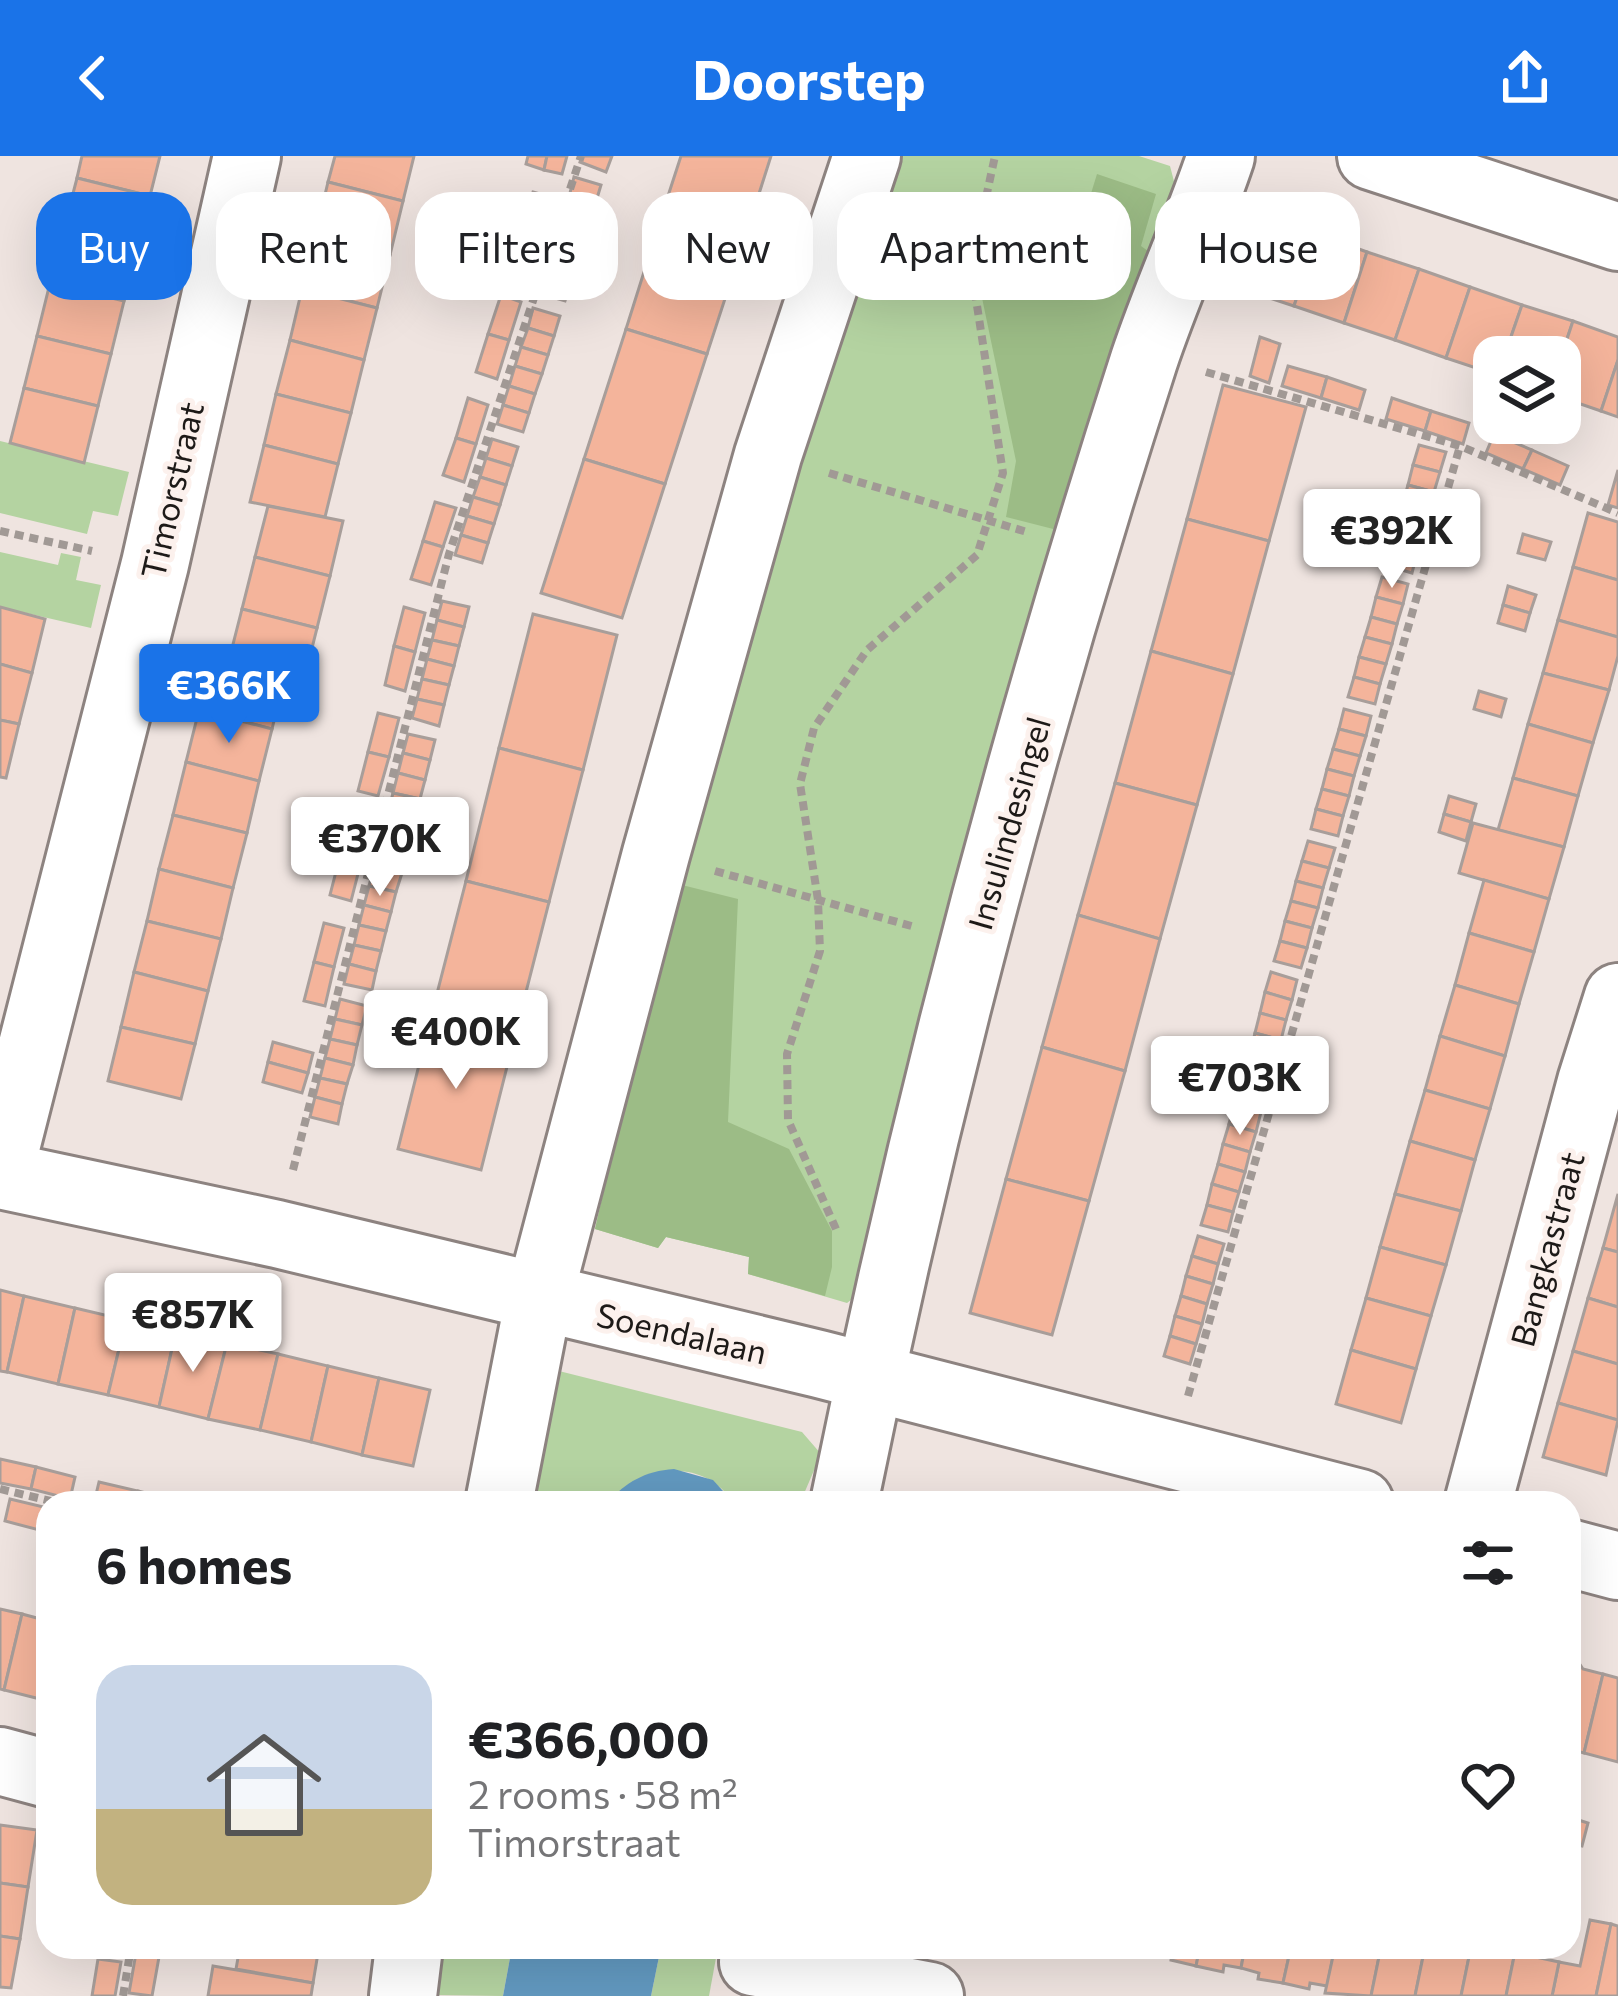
<!DOCTYPE html>
<meta charset="utf-8">
<style>
body{margin:0;font-family:Commissioner,sans-serif;background:#f6f6f6;color:#202124;height:100vh;display:flex;flex-direction:column;font-size:45px;white-space:nowrap}
*{box-sizing:border-box;margin:0}
p{font-size:39px;color:#757577}
.icon{flex:none;width:66px;height:66px;fill:none;stroke:currentColor;stroke-width:2;stroke-linecap:round;stroke-linejoin:round}
.map{position:relative;flex:1;overflow:hidden}
.details{position:absolute;left:36px;top:1335px;width:1545px;height:468px;display:flex;flex-direction:column;background:#fff;border-radius:36px;box-shadow:0 12px 48px #0002}
.details>*{flex:none}
.top-card{position:absolute;left:36px;top:36px;width:1548px;height:108px;display:flex;gap:24px}
.fabs{position:absolute;left:1473px;top:180px;display:grid;gap:24px}
.fabs a{display:grid;place-items:center;width:108px;height:108px;border-radius:24px;background:#fff;box-shadow:0 12px 48px #0002;font-size:60px}
.price{position:absolute;translate:-50% -102px;padding:0 27px;border-radius:12px;background:#fff;color:#222;font-size:39px;line-height:78px;filter:drop-shadow(0 3px 6px #0008)}
.price::after{content:'';position:absolute;left:50%;top:72px;width:36px;height:27px;margin-left:-18px;background:inherit;clip-path:polygon(0 0,100% 0,50% 100%)}
.price.selected{background:#1a73e8;color:#fff}
ul{padding:0;list-style:none}
li{display:flex;align-items:center;gap:36px;height:300px;padding:0 60px}
li span{display:grid;place-items:center;flex:none;width:336px;height:240px;border-radius:36px;color:#555}
li>.icon{margin-inline-start:auto}
span .icon{width:144px;height:144px;fill:#fffc;stroke-width:1}
li b{font-size:51px}
h2{display:flex;justify-content:space-between;align-items:center;height:144px;padding:0 60px;font-size:51px}
.pill{padding:0 42px;border-radius:36px;background:#fff;box-shadow:0 12px 48px #0002;font-size:42px;line-height:108px}
.pill.selected{background:#1a73e8;color:#fff}
header{display:flex;justify-content:space-between;align-items:center;height:156px;padding:0 60px;background:#1a73e8;color:#fff;font-size:54px;font-weight:700}
.map>svg:first-child{display:block}
.green{fill:#b4d3a1}
.forest{fill:#9cbc86}
.water{fill:#6299c0}
.building{fill:#f4b49b;stroke:#a89e9a;stroke-width:3}
.lines{fill:none;stroke-linecap:round;stroke-linejoin:round}
.minor-casing{stroke:#8d8380;stroke-width:72}
.tertiary-casing{stroke:#8d8380;stroke-width:72}
.path{stroke:#a19995;stroke-width:8;stroke-dasharray:9 6;stroke-linecap:butt}
.minor{stroke:#fff;stroke-width:66}
.tertiary{stroke:#fff;stroke-width:66}
.labels{text-anchor:middle;dominant-baseline:central;stroke-width:10;stroke-linejoin:round;paint-order:stroke}
.street-label{font-size:33px;fill:#1d1a18;stroke:#fcf1ed}
</style>
<header><svg class="icon" aria-label="back" viewBox="0 0 24 24"><path d="M15 5l-7 7 7 7"/></svg>Doorstep<svg class="icon" aria-label="share" viewBox="0 0 24 24"><path d="M12 15V3M7 8l5-5 5 5M5 13v7h14v-7"/></svg></header>
<div class="map">
<svg width="1618" height="1840" viewBox="0 0 1618 1840">
<rect width="100%" height="100%" fill="#efe4e0"/>
<!-- green -->
<g class="green">
<polygon points="899,0 1139,0 1170,10 1176,33 860,1137 847,1147 748,1118 749,1101 666,1081 658,1092 595,1073 674,727 793,316"/>
<polygon points="0,285 129,316 118,360 93,355 87,378 0,357"/>
<polygon points="0,396 58,409 61,397 81,401 76,424 101,429 91,472 0,451"/>
<path d="M551 1213 802 1276 821 1298 800 1347H734C701 1299 643 1310 607 1347H526Z"/>
<polygon points="443,1791 512,1791 503,1840 436,1839"/>
<polygon points="661,1791 718,1791 709,1840 651,1840"/>
</g>
<!-- forest -->
<g class="forest">
<polygon points="1097,18 1156,38 1141,90 1155,100 1061,375 1006,361 1016,305 976,113 1018,100 1068,112"/>
<polygon points="674,727 738,743 728,966 789,993 832,1075 832,1111 825,1140 748,1118 749,1101 666,1081 658,1092 595,1073"/>
</g>
<!-- water -->
<g class="water">
<path d="M674 1313 713 1324 734 1347H607C626 1326 645 1315 674 1313Z"/>
<polygon points="512,1791 661,1791 651,1840 503,1840"/>
</g>
<!-- building -->
<g class="building">
<polygon points="82,0 160,0 150,40 77,22"/>
<polygon points="335,0 414,0 403,45 328,26"/>
<polygon points="528,0 547,0 544,14 526,8"/>
<polygon points="547,0 567,0 562,18 544,14"/>
<polygon points="582,0 612,0 606,16 580,6"/>
<polygon points="681,0 771,0 749,69 667,43"/>
<polygon points="574,21 601,29 595,49 569,41"/>
<polygon points="77,22 150,40 137,94 63,76"/>
<polygon points="328,26 403,45 390,99 315,81"/>
<polygon points="533,36 554,42 542,81 522,75"/>
<polygon points="569,41 595,49 589,68 563,60"/>
<polygon points="667,43 749,69 707,198 626,173"/>
<polygon points="563,60 589,68 583,87 556,79"/>
<polygon points="1264,60 1318,78 1294,150 1239,132"/>
<polygon points="522,75 542,81 529,119 509,113"/>
<polygon points="63,76 137,94 124,145 50,127"/>
<polygon points="1318,78 1367,96 1344,167 1294,150"/>
<polygon points="556,79 583,87 577,107 550,99"/>
<polygon points="315,81 390,99 377,152 302,133"/>
<polygon points="1367,96 1419,113 1395,184 1344,167"/>
<polygon points="550,99 577,107 571,126 544,118"/>
<polygon points="1419,113 1470,131 1446,202 1395,184"/>
<polygon points="544,118 571,126 565,145 538,137"/>
<polygon points="50,127 124,145 111,198 37,180"/>
<polygon points="1470,131 1522,149 1504,201 1494,201 1494,218 1446,202"/>
<polygon points="302,133 377,152 364,204 290,184"/>
<polygon points="501,139 521,146 509,184 488,178"/>
<polygon points="1522,149 1573,165 1560,204 1560,201 1504,201"/>
<polygon points="533,152 560,160 554,180 528,172"/>
<polygon points="1573,165 1618,181 1618,204 1601,255 1560,241 1560,204"/>
<polygon points="528,172 554,180 548,199 521,191"/>
<polygon points="626,173 707,198 665,328 584,303"/>
<polygon points="488,178 509,184 497,223 476,216"/>
<polygon points="37,180 111,198 98,250 24,232"/>
<polygon points="1260,181 1280,188 1269,227 1250,220"/>
<polygon points="290,184 364,204 351,257 276,238"/>
<polygon points="521,191 548,199 542,218 515,210"/>
<polygon points="1618,204 1618,261 1601,255"/>
<polygon points="515,210 542,218 535,238 509,230"/>
<polygon points="1288,210 1327,221 1321,242 1282,230"/>
<polygon points="1327,221 1365,234 1359,254 1321,242"/>
<polygon points="1223,229 1306,251 1269,385 1187,363"/>
<polygon points="509,230 535,238 529,257 503,249"/>
<polygon points="24,232 98,250 84,307 10,287"/>
<polygon points="276,238 351,257 338,308 264,289"/>
<polygon points="468,242 488,249 476,288 456,282"/>
<polygon points="1392,242 1431,255 1425,275 1386,263"/>
<polygon points="503,249 529,257 523,276 497,268"/>
<polygon points="1431,255 1469,267 1463,288 1425,275"/>
<polygon points="1494,278 1532,294 1523,313 1486,297"/>
<polygon points="456,282 476,288 464,326 443,319"/>
<polygon points="492,283 518,291 512,310 486,302"/>
<polygon points="264,289 338,308 325,361 250,346"/>
<polygon points="1419,289 1446,296 1440,316 1413,309"/>
<polygon points="1532,294 1568,310 1560,329 1523,313"/>
<polygon points="486,302 512,310 506,329 480,321"/>
<polygon points="584,303 665,328 622,462 541,437"/>
<polygon points="1413,309 1440,316 1434,336 1408,329"/>
<polygon points="1618,314 1618,352 1608,349"/>
<polygon points="480,321 506,329 500,349 473,341"/>
<polygon points="1408,329 1434,336 1429,356 1402,349"/>
<polygon points="473,341 500,349 494,368 467,360"/>
<polygon points="435,346 456,352 443,391 423,385"/>
<polygon points="1402,349 1429,356 1423,376 1396,369"/>
<polygon points="268,350 343,365 330,420 255,401"/>
<polygon points="1588,357 1618,366 1618,424 1573,411"/>
<polygon points="467,360 494,368 488,387 461,379"/>
<polygon points="1187,363 1269,385 1233,518 1151,495"/>
<polygon points="1396,369 1423,376 1417,397 1391,389"/>
<polygon points="1523,378 1551,386 1545,404 1518,397"/>
<polygon points="461,379 488,387 482,407 455,399"/>
<polygon points="423,385 443,391 431,429 411,423"/>
<polygon points="1391,389 1417,397 1412,417 1385,409"/>
<polygon points="255,401 330,420 317,472 242,453"/>
<polygon points="1573,411 1618,424 1618,481 1558,464"/>
<polygon points="1382,421 1408,428 1403,448 1376,441"/>
<polygon points="1508,430 1536,439 1530,457 1503,449"/>
<polygon points="1376,441 1403,448 1397,468 1371,461"/>
<polygon points="442,445 469,451 464,471 437,464"/>
<polygon points="1503,449 1530,457 1525,475 1498,467"/>
<polygon points="0,451 45,463 32,517 0,508"/>
<polygon points="404,451 425,457 415,496 394,490"/>
<polygon points="242,453 317,472 304,524 229,504"/>
<polygon points="533,458 617,479 583,614 499,592"/>
<polygon points="1371,461 1397,468 1392,488 1365,481"/>
<polygon points="437,464 464,471 459,490 432,484"/>
<polygon points="1558,464 1618,481 1618,500 1609,534 1543,517"/>
<polygon points="1365,481 1392,488 1386,508 1359,501"/>
<polygon points="432,484 459,490 454,510 427,503"/>
<polygon points="394,490 415,496 405,535 385,529"/>
<polygon points="1151,495 1233,518 1197,649 1115,627"/>
<polygon points="212,500 285,520 272,573 199,554"/>
<polygon points="1359,501 1386,508 1380,528 1354,521"/>
<polygon points="427,503 454,510 449,529 422,523"/>
<polygon points="0,508 32,517 19,568 0,564"/>
<polygon points="1543,517 1609,534 1593,587 1528,568"/>
<polygon points="1354,521 1380,528 1375,548 1348,541"/>
<polygon points="422,523 449,529 444,549 417,543"/>
<polygon points="1479,535 1506,543 1501,561 1474,553"/>
<polygon points="417,543 444,549 439,570 412,562"/>
<polygon points="1344,553 1371,560 1366,580 1339,573"/>
<polygon points="199,554 272,573 259,625 186,606"/>
<polygon points="378,557 399,562 389,601 368,596"/>
<polygon points="0,564 19,568 6,622 0,621"/>
<polygon points="1528,568 1593,587 1578,640 1513,622"/>
<polygon points="1339,573 1366,580 1360,600 1333,593"/>
<polygon points="408,578 435,584 430,604 403,597"/>
<polygon points="499,592 583,614 549,746 466,725"/>
<polygon points="1333,593 1360,600 1354,620 1327,613"/>
<polygon points="368,596 389,601 378,640 358,635"/>
<polygon points="403,597 430,604 425,624 398,617"/>
<polygon points="186,606 259,625 247,677 173,659"/>
<polygon points="1327,613 1354,620 1349,640 1322,633"/>
<polygon points="398,617 425,624 420,643 393,637"/>
<polygon points="1513,622 1578,640 1564,691 1498,674"/>
<polygon points="1115,627 1197,649 1160,783 1078,759"/>
<polygon points="1322,633 1349,640 1343,660 1316,653"/>
<polygon points="393,637 420,643 415,663 388,656"/>
<polygon points="1449,640 1476,648 1471,666 1444,658"/>
<polygon points="1316,653 1343,660 1338,680 1311,673"/>
<polygon points="388,656 415,663 410,682 383,676"/>
<polygon points="1444,658 1471,666 1466,685 1439,676"/>
<polygon points="173,659 247,677 233,732 159,713"/>
<polygon points="351,661 372,667 361,706 340,700"/>
<polygon points="1473,667 1564,691 1549,743 1459,717"/>
<polygon points="383,676 410,682 405,702 378,695"/>
<polygon points="1308,685 1335,692 1329,712 1302,705"/>
<polygon points="340,700 361,706 351,745 330,739"/>
<polygon points="1302,705 1329,712 1323,732 1296,725"/>
<polygon points="374,710 402,717 396,736 369,730"/>
<polygon points="159,713 233,732 221,783 147,765"/>
<polygon points="1484,724 1549,743 1534,796 1469,777"/>
<polygon points="466,725 549,746 515,879 432,857"/>
<polygon points="1296,725 1323,732 1318,752 1291,745"/>
<polygon points="369,730 396,736 391,756 364,749"/>
<polygon points="1291,745 1318,752 1312,772 1285,765"/>
<polygon points="364,749 391,756 386,775 359,769"/>
<polygon points="1078,759 1160,783 1125,915 1042,891"/>
<polygon points="147,765 221,783 208,835 134,816"/>
<polygon points="1285,765 1312,772 1307,792 1280,785"/>
<polygon points="324,767 344,772 334,811 314,806"/>
<polygon points="359,769 386,775 381,795 354,789"/>
<polygon points="1469,777 1534,796 1519,848 1455,829"/>
<polygon points="1280,785 1307,792 1301,812 1274,805"/>
<polygon points="354,789 381,795 376,815 349,808"/>
<polygon points="314,806 334,811 325,850 304,845"/>
<polygon points="349,808 376,815 372,834 344,828"/>
<polygon points="134,816 208,835 195,888 121,871"/>
<polygon points="1271,816 1297,824 1292,844 1265,836"/>
<polygon points="1455,829 1519,848 1505,900 1440,880"/>
<polygon points="1265,836 1292,844 1286,864 1260,857"/>
<polygon points="340,843 367,850 362,869 335,863"/>
<polygon points="432,857 515,879 481,1014 398,993"/>
<polygon points="1260,857 1286,864 1281,884 1255,877"/>
<polygon points="335,863 362,869 357,889 330,883"/>
<polygon points="121,871 195,888 181,943 108,925"/>
<polygon points="1255,877 1281,884 1275,904 1250,897"/>
<polygon points="1440,880 1505,900 1490,953 1425,934"/>
<polygon points="330,883 357,889 353,909 325,902"/>
<polygon points="273,886 313,897 308,917 268,906"/>
<polygon points="1042,891 1125,915 1089,1045 1006,1023"/>
<polygon points="1250,897 1275,904 1270,924 1244,917"/>
<polygon points="325,902 353,909 347,928 320,922"/>
<polygon points="268,906 308,917 302,937 263,926"/>
<polygon points="1244,917 1270,924 1264,944 1239,937"/>
<polygon points="320,922 347,928 342,948 315,941"/>
<polygon points="1425,934 1490,953 1475,1004 1410,985"/>
<polygon points="315,941 342,948 338,968 310,961"/>
<polygon points="1234,948 1261,956 1256,976 1229,968"/>
<polygon points="1229,968 1256,976 1250,996 1223,988"/>
<polygon points="1410,985 1475,1004 1461,1055 1395,1038"/>
<polygon points="1223,988 1250,996 1245,1016 1218,1008"/>
<polygon points="1218,1008 1245,1016 1239,1036 1212,1028"/>
<polygon points="1006,1023 1089,1045 1052,1179 970,1157"/>
<polygon points="1212,1028 1239,1036 1233,1056 1207,1049"/>
<polygon points="1395,1038 1461,1055 1446,1109 1380,1091"/>
<polygon points="1618,1038 1618,1096 1603,1092"/>
<polygon points="1207,1049 1233,1056 1228,1076 1201,1069"/>
<polygon points="1198,1080 1224,1088 1218,1108 1192,1100"/>
<polygon points="1380,1091 1446,1109 1431,1160 1366,1142"/>
<polygon points="1603,1092 1618,1096 1618,1151 1588,1142"/>
<polygon points="1192,1100 1218,1108 1213,1128 1186,1120"/>
<polygon points="1186,1120 1213,1128 1207,1148 1181,1140"/>
<polygon points="0,1134 24,1140 7,1216 0,1215"/>
<polygon points="24,1140 75,1152 58,1228 7,1216"/>
<polygon points="1181,1140 1207,1148 1202,1168 1175,1160"/>
<polygon points="1366,1142 1431,1160 1416,1213 1351,1194"/>
<polygon points="1588,1142 1618,1151 1618,1208 1573,1195"/>
<polygon points="75,1152 126,1164 108,1239 58,1228"/>
<polygon points="1175,1160 1202,1168 1196,1188 1170,1180"/>
<polygon points="126,1164 176,1175 159,1251 108,1239"/>
<polygon points="176,1175 227,1187 208,1263 159,1251"/>
<polygon points="1170,1180 1196,1188 1190,1208 1164,1200"/>
<polygon points="227,1187 278,1198 260,1274 208,1263"/>
<polygon points="1351,1194 1416,1213 1401,1267 1336,1248"/>
<polygon points="1573,1195 1618,1208 1618,1264 1558,1247"/>
<polygon points="278,1198 328,1210 311,1286 260,1274"/>
<polygon points="328,1210 379,1222 362,1299 311,1286"/>
<polygon points="379,1222 430,1234 413,1310 362,1299"/>
<polygon points="1558,1247 1618,1264 1606,1319 1543,1301"/>
<polygon points="0,1303 36,1311 31,1333 0,1327"/>
<polygon points="36,1311 75,1321 70,1343 31,1333"/>
<polygon points="99,1326 138,1335 135,1347 94,1347"/>
<polygon points="138,1335 177,1345 177,1347 135,1347"/>
<polygon points="10,1343 48,1352 43,1375 5,1365"/>
<polygon points="0,1453 22,1458 4,1534 0,1533"/>
<polygon points="22,1458 48,1465 48,1545 4,1534"/>
<polygon points="1569,1502 1577,1504 1583,1513 1603,1518 1584,1597 1569,1593"/>
<polygon points="1603,1518 1618,1522 1618,1606 1584,1597"/>
<polygon points="1569,1661 1588,1667 1582,1690 1569,1687"/>
<polygon points="0,1669 37,1674 28,1731 0,1727"/>
<polygon points="0,1727 28,1731 20,1783 0,1780"/>
<polygon points="1590,1764 1611,1768 1596,1840 1552,1840 1559,1806 1580,1810"/>
<polygon points="1611,1768 1618,1770 1618,1840 1596,1840"/>
<polygon points="0,1780 20,1783 11,1832 0,1831"/>
<polygon points="137,1791 160,1791 159,1801 136,1797"/>
<polygon points="240,1791 319,1791 313,1827 236,1813"/>
<polygon points="1155,1791 1200,1791 1196,1810 1171,1804 1172,1798"/>
<polygon points="1200,1791 1245,1791 1241,1812 1224,1809 1223,1816 1196,1810"/>
<polygon points="1245,1791 1291,1791 1283,1827 1258,1823 1259,1817 1241,1812"/>
<polygon points="1291,1791 1335,1791 1327,1830 1310,1827 1309,1833 1283,1827"/>
<polygon points="1335,1791 1381,1791 1371,1840 1325,1837"/>
<polygon points="1381,1791 1425,1791 1415,1840 1371,1840"/>
<polygon points="1425,1791 1471,1791 1461,1840 1415,1840"/>
<polygon points="1471,1791 1516,1791 1506,1840 1461,1840"/>
<polygon points="1516,1791 1538,1791 1536,1801 1559,1806 1552,1840 1506,1840"/>
<polygon points="136,1797 159,1801 152,1840 129,1837"/>
<polygon points="98,1803 121,1806 115,1840 92,1840"/>
<polygon points="213,1810 313,1827 311,1840 208,1840"/>
</g>
<g class="lines">
<defs>
<g id="minor">
<polyline points="0,1015 155,408 247,0"/>
<polyline points="0,1019 277,1078 819,1208 1360,1347"/>
<polyline points="499,1347 539,1142 656,698 768,299 867,0"/>
<path d="M844 1347C922 962 1023 578 1144 204 1167 135 1198 69 1221 0"/>
<polyline points="1478,1347 1591,926 1618,841"/>
<polyline points="1569,1397 1618,1410"/>
<polyline points="0,1605 48,1618"/>
<polyline points="753,1806 930,1840"/>
<polyline points="403,1840 409,1791"/>
</g>
<polyline id="tertiary" points="1371,0 1618,81"/>
</defs>
<!-- minor casing -->
<use href="#minor" class="minor-casing"/>
<!-- tertiary casing -->
<use href="#tertiary" class="tertiary-casing"/>
<!-- path -->
<g class="path">
<polyline points="1206,216 1460,290 1618,357"/>
<polyline points="829,317 1027,376"/>
<polyline points="0,375 92,395"/>
<polyline points="715,715 915,771"/>
<polyline points="293,1014 449,398 581,0"/>
<polyline points="836,1073 788,964 787,898 820,795 818,744 800,628 814,572 867,494 977,399 1003,317 971,111 995,0"/>
<polyline points="1188,1240 1460,290"/>
<polyline points="0,1333 59,1347"/>
<polyline points="123,1840 131,1791"/>
</g>
<!-- minor -->
<use href="#minor" class="minor"/>
<!-- tertiary -->
<use href="#tertiary" class="tertiary"/>
</g>
<g class="labels">
<!-- street labels -->
<g class="street-label">
<text transform="translate(171 334) rotate(-77)">Timorstraat</text>
<text transform="translate(1008 667) rotate(-74)">Insulindesingel</text>
<text transform="translate(1546 1093) rotate(-75)">Bangkastraat</text>
<text transform="translate(682 1176) rotate(13)">Soendalaan</text>
</g>
</g>
</svg>
<div class="fabs">
<a><svg class="icon" aria-label="layers" viewBox="0 0 24 24"><path d="M12 4l9 5-9 5-9-5zM3 14l9 5 9-5"/></svg></a>
</div>
<b class="price" style="left:1392px;top:435px">€392K</b>
<b class="price selected" style="left:229px;top:590px">€366K</b>
<b class="price" style="left:380px;top:743px">€370K</b>
<b class="price" style="left:456px;top:936px">€400K</b>
<b class="price" style="left:1240px;top:982px">€703K</b>
<b class="price" style="left:193px;top:1219px">€857K</b>
<div class="top-card">
<a class="pill selected">Buy</a>
<a class="pill">Rent</a>
<a class="pill">Filters</a>
<a class="pill">New</a>
<a class="pill">Apartment</a>
<a class="pill">House</a>
</div>
<section class="details">
<h2>6 homes<svg class="icon" aria-label="filters" viewBox="0 0 24 24"><path d="M4 7h16M4 17h16"/><circle cx="9" cy="7" r="2"/><circle cx="15" cy="17" r="2"/></svg></h2>
<ul>
<li><span style="background:linear-gradient(#c9d6e8 60%,#c2b280 0)"><svg class="icon" aria-label="home" viewBox="0 0 24 24"><path d="M3 11l9-7 9 7M6 9v11h12V9"/></svg></span><div><b>€366,000</b><p>2 rooms · 58 m²</p><p>Timorstraat</p></div><svg class="icon" aria-label="heart" viewBox="0 0 24 24"><path d="M12 20l-8-8c-3-5 5-10 8-4 3-6 11-1 8 4z"/></svg></li>
</ul>
</section>
</div>
